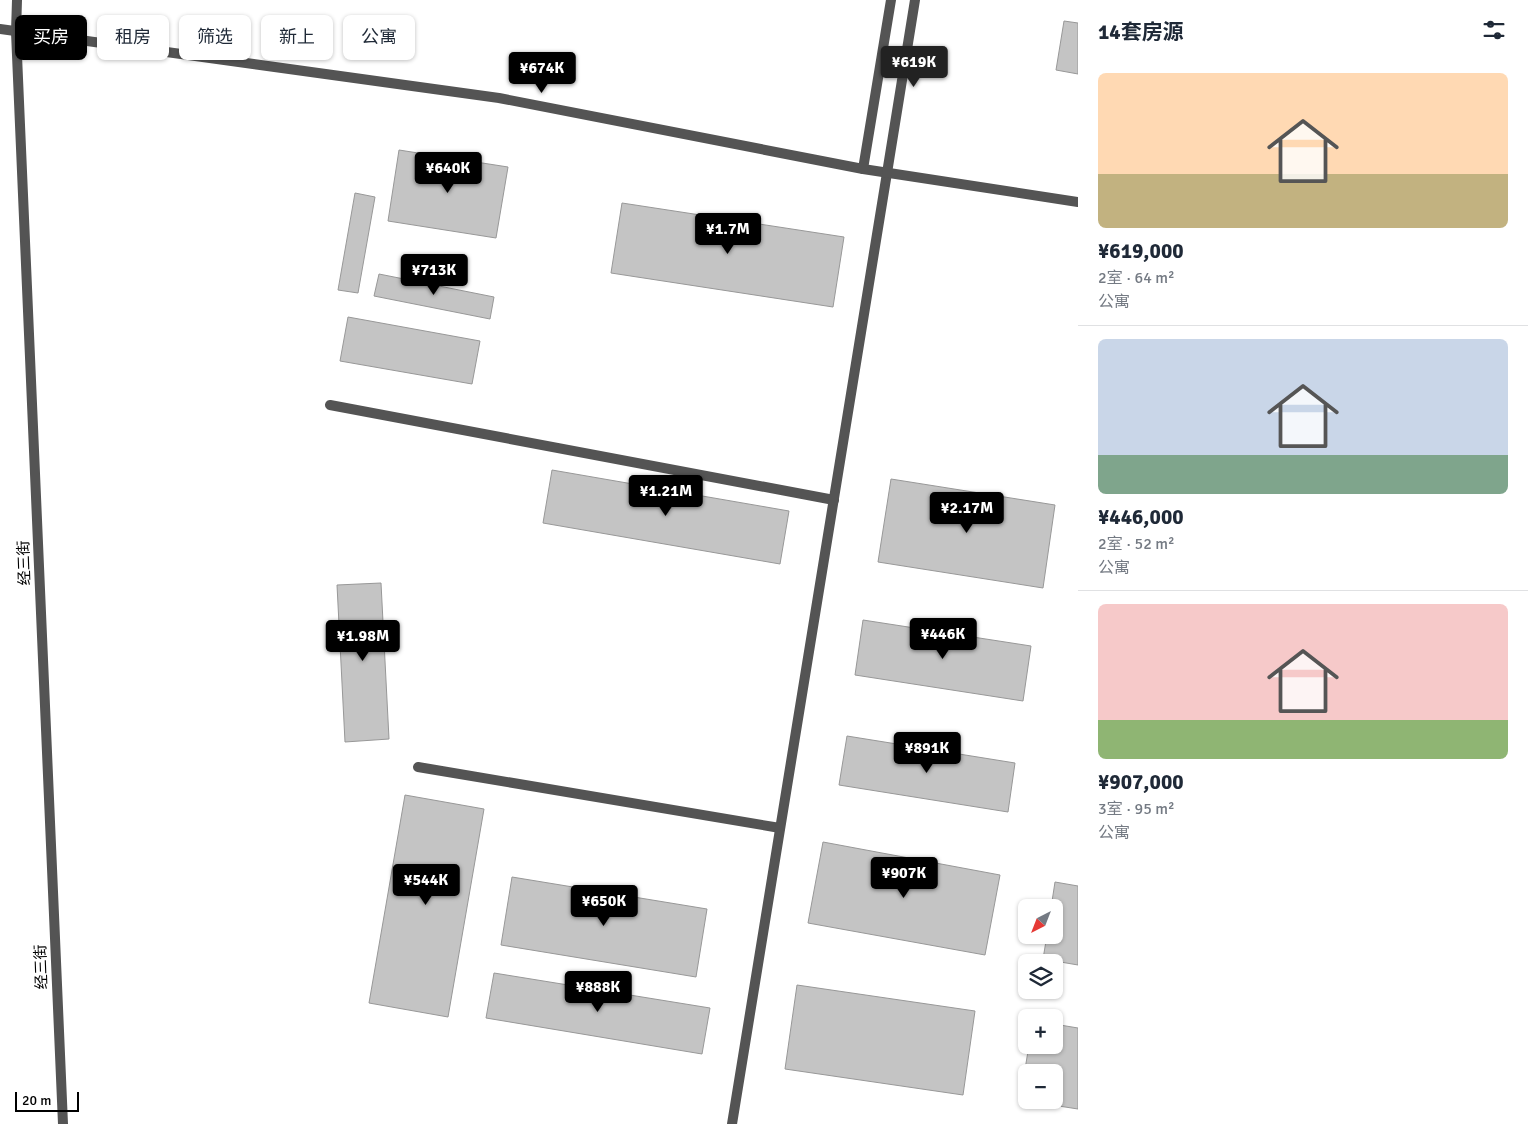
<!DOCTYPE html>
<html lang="zh">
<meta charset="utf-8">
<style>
body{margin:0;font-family:Signika,"Noto Sans SC",sans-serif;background:#f2f2f3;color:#1f2937;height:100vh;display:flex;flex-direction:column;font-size:19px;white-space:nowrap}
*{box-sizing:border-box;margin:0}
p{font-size:16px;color:#747a83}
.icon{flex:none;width:28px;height:28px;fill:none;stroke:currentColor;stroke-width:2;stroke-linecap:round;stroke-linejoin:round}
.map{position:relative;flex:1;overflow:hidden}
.sheet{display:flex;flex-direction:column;background:#fff;width:450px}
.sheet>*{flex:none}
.top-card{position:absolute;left:15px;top:15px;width:475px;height:45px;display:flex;gap:10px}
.needle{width:32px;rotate:222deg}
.tools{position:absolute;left:1018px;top:899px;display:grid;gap:10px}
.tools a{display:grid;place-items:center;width:45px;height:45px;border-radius:8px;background:#fff;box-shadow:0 1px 4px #0004;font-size:25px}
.scale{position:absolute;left:15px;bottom:12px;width:64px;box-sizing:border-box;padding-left:5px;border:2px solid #000;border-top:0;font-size:14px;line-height:18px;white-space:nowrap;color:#000;-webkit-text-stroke:4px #fff;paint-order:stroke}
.price{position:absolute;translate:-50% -42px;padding:0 11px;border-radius:5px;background:#000;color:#fff;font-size:16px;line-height:32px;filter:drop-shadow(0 1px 2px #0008)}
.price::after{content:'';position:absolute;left:50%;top:30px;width:15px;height:11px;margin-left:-8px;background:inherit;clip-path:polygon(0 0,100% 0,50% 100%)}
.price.active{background:#222;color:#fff}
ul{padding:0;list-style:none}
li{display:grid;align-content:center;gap:10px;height:265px;padding:0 20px}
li+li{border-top:1px solid #e0e1e3}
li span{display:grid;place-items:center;height:155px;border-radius:8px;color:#555}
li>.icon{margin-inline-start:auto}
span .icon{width:90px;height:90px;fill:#fffc;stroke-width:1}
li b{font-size:21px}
h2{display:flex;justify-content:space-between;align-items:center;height:60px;padding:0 20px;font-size:21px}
.tag{padding:0 18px;border-radius:8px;background:#fff;box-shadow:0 1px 4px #0004;font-size:18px;line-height:45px}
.tag.active{background:#000;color:#fff}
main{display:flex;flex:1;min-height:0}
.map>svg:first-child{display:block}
.building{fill:#c4c4c4;stroke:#989898;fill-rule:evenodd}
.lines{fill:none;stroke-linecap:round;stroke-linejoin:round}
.service{stroke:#545454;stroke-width:10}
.minor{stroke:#545454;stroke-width:10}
.labels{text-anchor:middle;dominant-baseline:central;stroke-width:4.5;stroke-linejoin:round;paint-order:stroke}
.street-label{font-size:15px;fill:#000;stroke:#fff}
</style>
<main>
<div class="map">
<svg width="1078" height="1124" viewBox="0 0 1078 1124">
<rect width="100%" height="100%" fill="#fff"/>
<!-- building -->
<g class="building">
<polygon points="1064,21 1078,23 1078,74 1056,70"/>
<polygon points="399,150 508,167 496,238 388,221"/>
<polygon points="355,193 375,197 358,293 338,290"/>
<polygon points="622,203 844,237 833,307 611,273"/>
<polygon points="379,274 494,297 490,319 374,296"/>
<polygon points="348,317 480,341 472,384 340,361"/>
<polygon points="552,470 789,511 780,564 543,523"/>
<polygon points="891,479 1055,505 1043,588 878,562"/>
<polygon points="381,583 389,739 345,742 337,585"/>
<polygon points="863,620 1031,646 1023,701 855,675"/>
<polygon points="847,736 1015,763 1008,812 839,785"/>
<polygon points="405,795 484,809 448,1017 369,1003"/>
<polygon points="823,842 1000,875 985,955 808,923"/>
<polygon points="512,877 707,909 696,977 501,945"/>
<polygon points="1055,882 1078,886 1078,965 1043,959 1047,935 1054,935 1054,908 1051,908"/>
<polygon points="494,973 710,1008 702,1054 486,1018"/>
<polygon points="797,985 975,1011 963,1095 785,1069"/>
<path d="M1054 1024 1078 1028V1109L1020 1100 1029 1045H1054ZM1026 1072H1054V1100H1026Z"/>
</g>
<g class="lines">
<!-- service -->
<g class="service">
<polyline points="330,405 834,500"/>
<polyline points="418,767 780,828"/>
<polyline points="732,1124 887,173"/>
</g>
<!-- minor -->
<g class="minor">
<polyline points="17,0 16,32 63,1124"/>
<polyline points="0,29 499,98 863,169 1078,202"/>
<polyline points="863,169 891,0"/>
<polyline points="887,173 915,0"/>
</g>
</g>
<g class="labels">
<!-- street labels -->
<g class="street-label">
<text transform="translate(24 563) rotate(-92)">经三街</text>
<text transform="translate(41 967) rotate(-92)">经三街</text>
</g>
</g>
</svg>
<div class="tools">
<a><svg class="needle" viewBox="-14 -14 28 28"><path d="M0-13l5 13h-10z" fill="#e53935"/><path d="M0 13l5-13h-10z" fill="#747a83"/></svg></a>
<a><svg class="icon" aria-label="layers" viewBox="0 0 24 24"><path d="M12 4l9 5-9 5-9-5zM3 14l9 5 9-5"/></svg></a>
<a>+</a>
<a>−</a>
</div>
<div class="scale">20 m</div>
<b class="price active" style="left:914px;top:88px">¥619K</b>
<b class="price" style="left:542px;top:94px">¥674K</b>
<b class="price" style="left:448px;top:194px">¥640K</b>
<b class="price" style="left:728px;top:255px">¥1.7M</b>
<b class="price" style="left:434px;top:296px">¥713K</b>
<b class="price" style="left:666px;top:517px">¥1.21M</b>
<b class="price" style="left:967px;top:534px">¥2.17M</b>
<b class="price" style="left:943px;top:660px">¥446K</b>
<b class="price" style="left:363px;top:662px">¥1.98M</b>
<b class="price" style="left:927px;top:774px">¥891K</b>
<b class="price" style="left:904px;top:899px">¥907K</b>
<b class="price" style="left:426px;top:906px">¥544K</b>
<b class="price" style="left:604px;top:927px">¥650K</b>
<b class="price" style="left:598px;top:1013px">¥888K</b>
<div class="top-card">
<a class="tag active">买房</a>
<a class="tag">租房</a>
<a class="tag">筛选</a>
<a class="tag">新上</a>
<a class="tag">公寓</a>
</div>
</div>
<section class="sheet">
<h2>14套房源<svg class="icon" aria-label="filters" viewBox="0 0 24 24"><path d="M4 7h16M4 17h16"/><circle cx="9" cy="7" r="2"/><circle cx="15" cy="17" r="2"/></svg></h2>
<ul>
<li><span style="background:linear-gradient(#ffd9b3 65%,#c2b280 0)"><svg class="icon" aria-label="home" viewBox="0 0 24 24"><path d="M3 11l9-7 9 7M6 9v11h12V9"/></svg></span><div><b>¥619,000</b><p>2室 · 64 m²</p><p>公寓</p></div></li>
<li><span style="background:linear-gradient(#c9d6e8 75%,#7fa58c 0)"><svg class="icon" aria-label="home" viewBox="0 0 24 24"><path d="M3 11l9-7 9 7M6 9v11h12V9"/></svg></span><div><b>¥446,000</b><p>2室 · 52 m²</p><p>公寓</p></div></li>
<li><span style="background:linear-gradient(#f6c9c9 75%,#8fb573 0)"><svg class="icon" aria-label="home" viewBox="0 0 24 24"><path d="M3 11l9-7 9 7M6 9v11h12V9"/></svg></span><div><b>¥907,000</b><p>3室 · 95 m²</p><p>公寓</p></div></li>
</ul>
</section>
</main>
